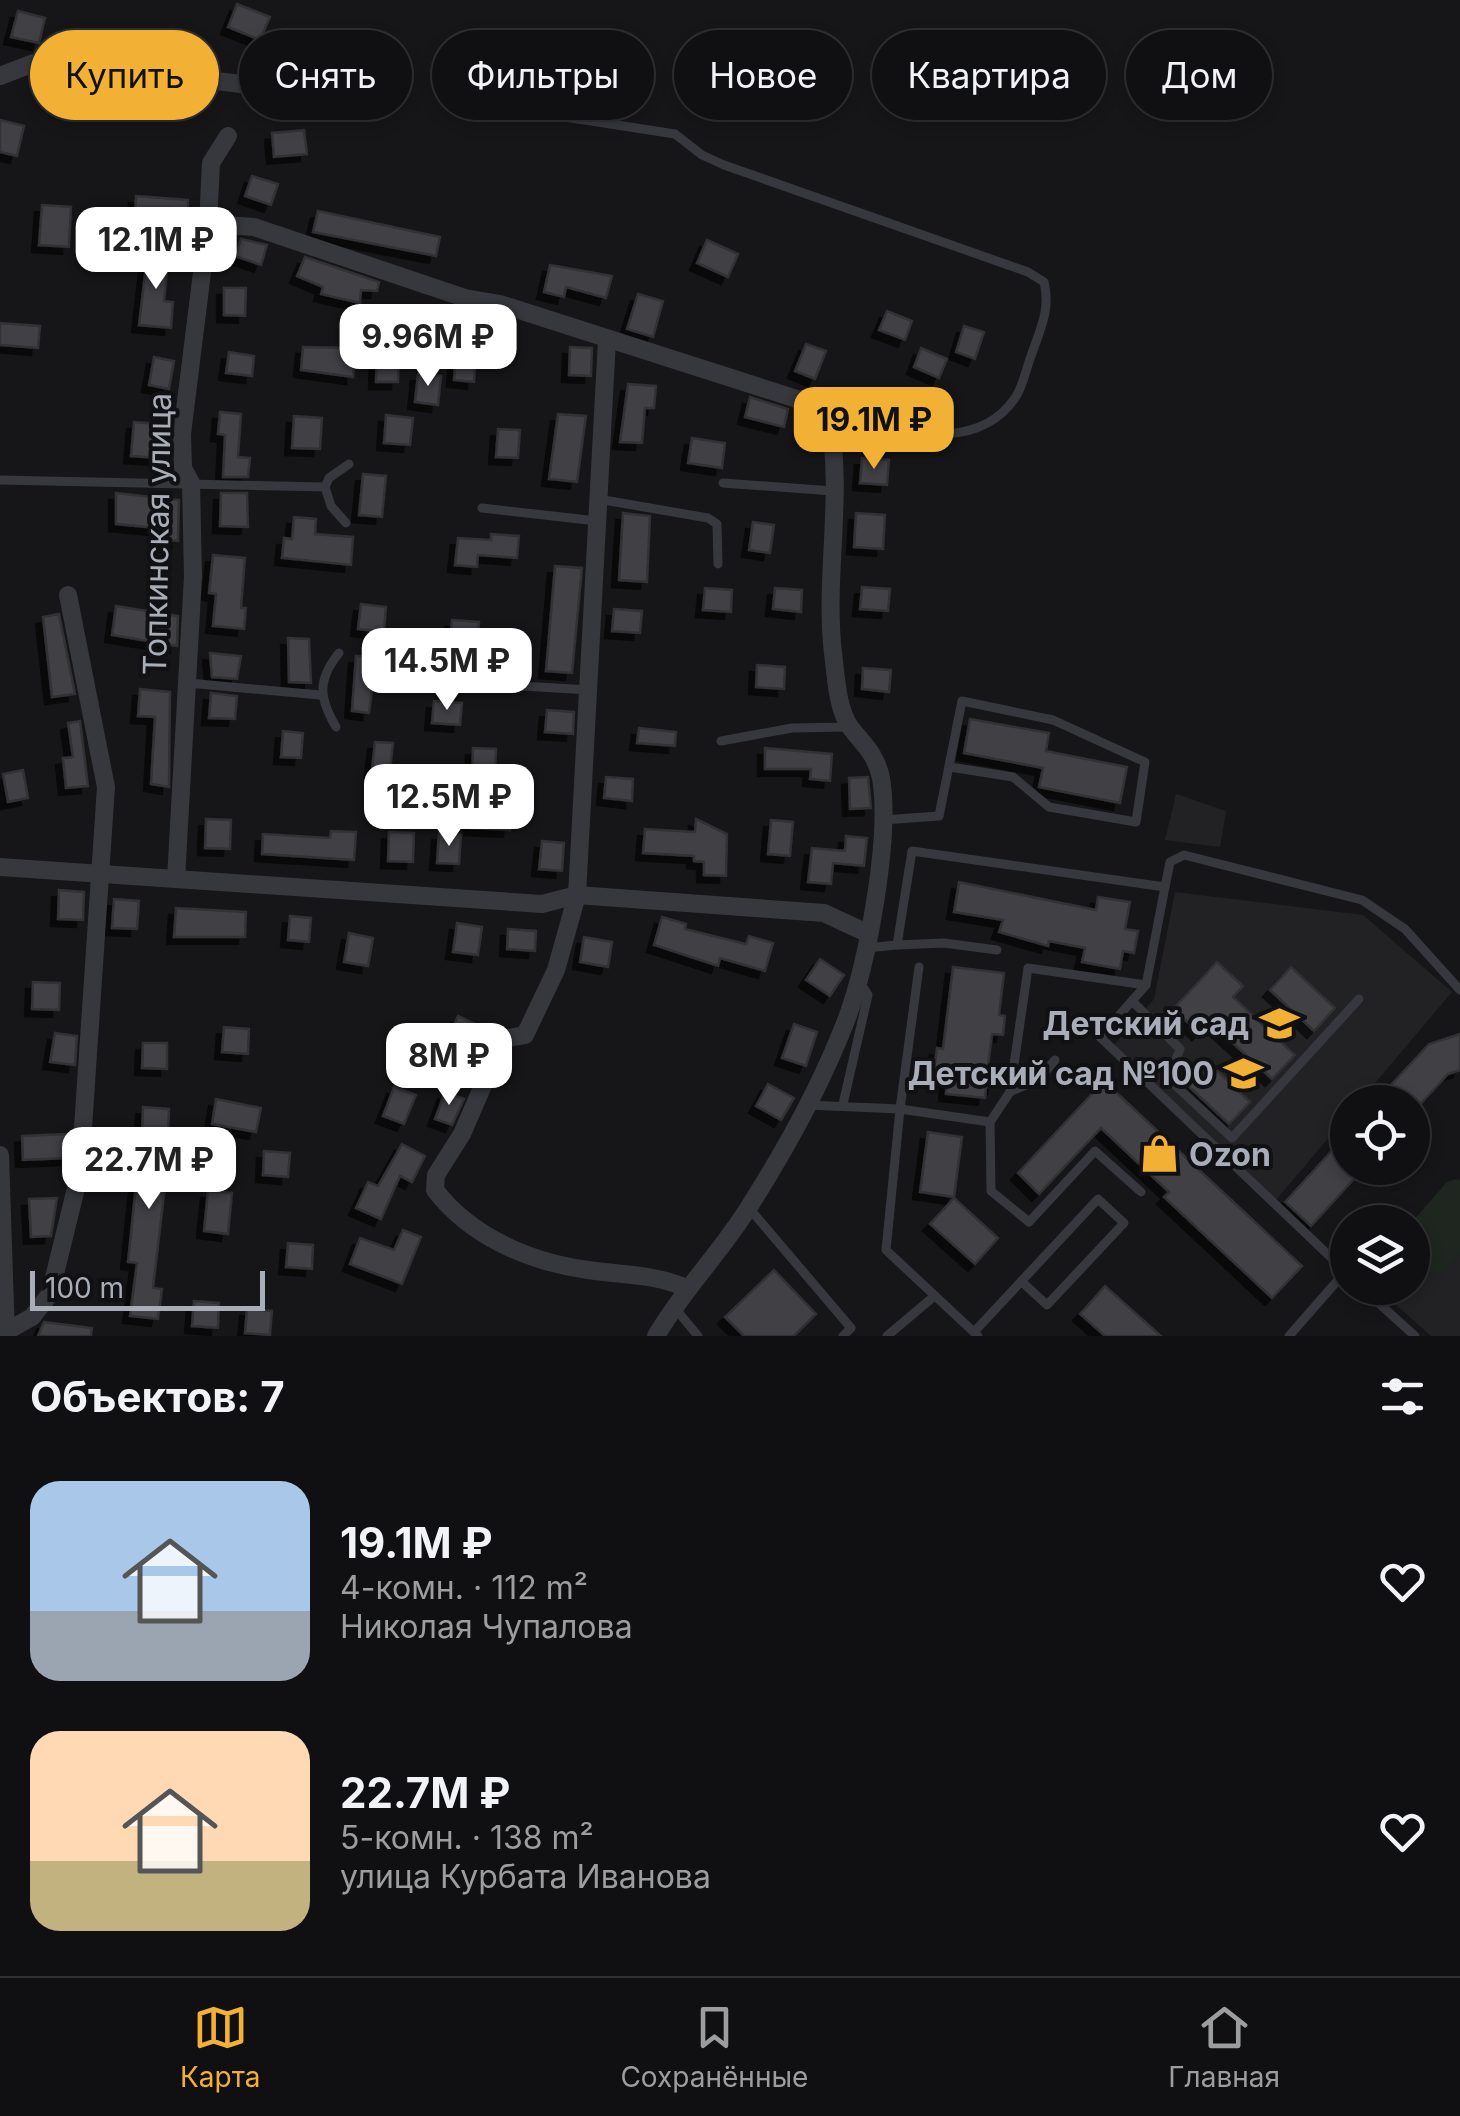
<!DOCTYPE html>
<html lang="ru">
<meta charset="utf-8">
<style>
body{margin:0;font-family:Inter,sans-serif;background:#19191b;color:#f1f3f6;height:100vh;display:flex;flex-direction:column;font-size:38px;white-space:nowrap}
*{box-sizing:border-box;margin:0}
p{font-size:32px;color:#9c9d9f}
.icon{flex:none;width:55px;height:55px;fill:none;stroke:currentColor;stroke-width:2;stroke-linecap:round;stroke-linejoin:round}
.map{position:relative;height:1336px;overflow:hidden}
.panel{display:flex;flex-direction:column;background:#101012;flex:1}
.panel>*{flex:none}
.guide{position:absolute;left:30px;top:30px;width:1400px;height:90px;display:flex;gap:20px}
.fabs{position:absolute;left:1330px;top:1085px;display:grid;gap:20px}
.fabs a{display:grid;place-items:center;width:100px;height:100px;border-radius:50%;background:#101012;box-shadow:0 5px 15px #0003,0 0 0 2px #303032;font-size:50px}
.scale{position:absolute;left:30px;bottom:25px;width:235px;box-sizing:border-box;padding-left:10px;border:5px solid #a8adb8;border-top:0;font-size:28px;line-height:35px;white-space:nowrap;color:#a8adb8;-webkit-text-stroke:8px #111113;paint-order:stroke}
.price{position:absolute;translate:-50% -85px;padding:0 22px;border-radius:20px;background:#fff;color:#222;font-size:32px;line-height:65px;filter:drop-shadow(0 2px 5px #0008)}
.price::after{content:'';position:absolute;left:50%;top:60px;width:30px;height:22px;margin-left:-15px;background:inherit;clip-path:polygon(0 0,100% 0,50% 100%)}
.price.selected{background:#f2b134;color:#111}
ul{padding:0;list-style:none}
li{display:flex;align-items:center;gap:30px;height:250px;padding:0 30px}
li span{display:grid;place-items:center;flex:none;width:280px;height:200px;border-radius:30px;color:#555}
li>.icon{margin-inline-start:auto}
span .icon{width:120px;height:120px;fill:#fffc;stroke-width:1}
li b{font-size:42px}
h2{display:flex;justify-content:space-between;align-items:center;height:120px;padding:0 30px;font-size:42px}
.chip{padding:0 35px;border-radius:45px;background:#101012;box-shadow:0 5px 15px #0003,0 0 0 2px #303032;font-size:35px;line-height:90px}
.chip.selected{background:#f2b134;color:#111}
.tab-bar{display:flex;justify-content:space-around;align-items:center;height:140px;border-top:2px solid #303032;background:#101012;font-size:28px;color:#9c9d9f}
.tab-bar a{display:grid;justify-items:center;gap:5px}
.tab-bar .selected{color:#f2b134}
.map>svg:first-child{display:block}
.built{fill:#222225}
.green{fill:#1e261f}
.building{fill:#404145;stroke:#303034;stroke-width:2.5;filter:url(#shadow)}
.lines{fill:none;stroke-linecap:round;stroke-linejoin:round}
.lane{stroke:#37383d;stroke-width:9}
.street{stroke:#37383d;stroke-width:18}
.labels{text-anchor:middle;dominant-baseline:central;stroke-width:8;stroke-linejoin:round;paint-order:stroke}
.street-label{font-size:32px;fill:#a8adb8;stroke:#111113}
.poi-label{font-size:32px;font-weight:bold;fill:#a8adb8;stroke:#111113;text-anchor:end}
</style>
<div class="map">
<svg width="1460" height="1336" viewBox="0 0 1460 1336">
<defs>
<filter id="shadow"><feDropShadow dx="-7" dy="7" stdDeviation="0" flood-color="#0009"/></filter>
</defs>
<rect width="100%" height="100%" fill="#161618"/>
<!-- built -->
<g class="built">
<polygon points="1176,794 1226,811 1220,847 1165,840"/>
<polygon points="1175,892 1363,915 1452,992 1359,1102 1348,1102 1347,1116 1276,1200 1112,1047 1154,999"/>
<polygon points="1460,1179 1460,1336 1431,1336 1377,1288 1412,1288 1413,1233"/>
</g>
<!-- green -->
<polygon class="green" points="1456,1179 1460,1181 1460,1253 1442,1273 1432,1274 1413,1260 1412,1222 1447,1182"/>
<!-- building -->
<g class="building">
<polygon points="237,4 270,17 260,40 228,27"/>
<polygon points="18,11 45,18 39,43 11,37"/>
<polygon points="332,60 352,62 351,89 330,88"/>
<polygon points="0,120 24,126 17,156 0,152"/>
<polygon points="304,130 307,154 274,157 272,133"/>
<polygon points="252,176 278,184 271,205 245,196"/>
<polygon points="136,196 188,200 188,246 161,244 164,216 135,214"/>
<polygon points="42,205 71,207 69,247 39,245"/>
<polygon points="318,211 440,237 436,256 313,232"/>
<polygon points="241,239 267,245 261,265 235,256"/>
<polygon points="707,240 738,254 728,277 697,263"/>
<polygon points="148,249 169,251 164,301 173,302 171,328 139,325"/>
<polygon points="305,257 379,282 377,291 361,290 360,303 321,294 323,287 297,276"/>
<polygon points="550,265 612,276 606,298 566,287 564,297 544,292"/>
<polygon points="224,288 246,288 245,316 224,315"/>
<polygon points="638,294 663,301 653,337 627,329"/>
<polygon points="887,311 912,321 905,340 879,330"/>
<polygon points="0,323 40,326 38,348 0,345"/>
<polygon points="964,326 984,332 975,359 956,352"/>
<polygon points="806,344 826,351 815,379 795,371"/>
<polygon points="303,347 355,348 353,377 301,370"/>
<polygon points="570,347 592,348 591,376 569,375"/>
<polygon points="921,348 947,359 939,378 914,367"/>
<polygon points="377,349 399,350 398,382 376,382"/>
<polygon points="229,352 254,356 252,376 226,373"/>
<polygon points="456,353 476,354 474,382 454,380"/>
<polygon points="154,357 174,361 169,389 149,385"/>
<polygon points="418,374 441,376 438,405 415,402"/>
<polygon points="628,384 656,386 654,408 645,408 642,443 620,442"/>
<polygon points="750,397 788,409 784,427 745,417"/>
<polygon points="220,412 241,414 238,457 250,458 248,477 223,477 225,435 218,434"/>
<polygon points="558,414 586,416 577,482 549,479"/>
<polygon points="386,415 413,418 410,445 384,443"/>
<polygon points="294,416 322,418 320,449 292,448"/>
<polygon points="134,422 160,424 158,458 131,456"/>
<polygon points="498,429 520,430 518,458 496,457"/>
<polygon points="692,438 725,443 722,468 688,463"/>
<polygon points="862,458 889,460 887,485 860,483"/>
<polygon points="363,474 386,476 382,517 359,515"/>
<polygon points="116,493 179,500 178,541 166,540 167,529 116,524"/>
<polygon points="221,493 247,493 248,527 220,526"/>
<polygon points="623,513 650,516 647,582 619,580"/>
<polygon points="856,513 885,515 883,549 854,547"/>
<polygon points="294,517 316,519 315,534 353,537 351,565 282,558 284,538 292,539"/>
<polygon points="753,522 774,525 770,553 749,550"/>
<polygon points="491,534 519,536 517,558 478,555 477,567 455,565 458,538 491,540"/>
<polygon points="213,555 245,558 241,608 246,608 244,629 213,626 216,594 209,593"/>
<polygon points="555,566 582,568 572,673 546,671"/>
<polygon points="862,587 890,589 888,611 860,609"/>
<polygon points="705,588 732,590 731,612 703,610"/>
<polygon points="775,588 802,590 801,612 773,609"/>
<polygon points="361,604 386,607 384,632 358,629"/>
<polygon points="116,606 178,616 177,646 112,635"/>
<polygon points="614,609 642,611 640,633 612,631"/>
<polygon points="59,614 75,694 52,697 43,617"/>
<polygon points="452,620 479,622 478,644 450,642"/>
<polygon points="288,638 309,639 311,683 289,682"/>
<polygon points="210,653 241,656 237,679 212,677"/>
<polygon points="356,656 388,657 387,682 373,682 369,713 352,711"/>
<polygon points="757,665 785,667 784,689 756,687"/>
<polygon points="863,668 891,670 889,692 862,689"/>
<polygon points="140,689 170,692 169,787 151,784 155,717 138,716"/>
<polygon points="211,693 237,696 235,719 209,718"/>
<polygon points="434,701 462,703 460,725 432,723"/>
<polygon points="547,710 574,712 573,734 545,732"/>
<polygon points="970,719 1049,733 1046,751 1127,767 1120,803 1039,787 1043,768 964,753"/>
<polygon points="80,721 88,786 66,788 63,758 73,757 68,723"/>
<polygon points="639,728 676,732 675,746 637,743"/>
<polygon points="283,731 303,733 301,758 281,757"/>
<polygon points="375,742 393,743 390,771 372,770"/>
<polygon points="473,748 496,749 494,796 512,797 510,830 471,828"/>
<polygon points="765,748 832,754 830,781 810,779 811,769 765,769"/>
<polygon points="23,770 28,798 8,802 3,774"/>
<polygon points="606,777 633,779 632,801 604,798"/>
<polygon points="868,777 871,808 850,809 849,778"/>
<polygon points="206,819 231,820 230,849 205,848"/>
<polygon points="696,819 727,834 726,876 704,875 704,862 694,861 694,856 643,853 645,829 695,832"/>
<polygon points="771,820 793,822 790,856 768,854"/>
<polygon points="331,831 356,832 354,860 262,854 263,834 330,838"/>
<polygon points="389,832 414,833 413,862 388,861"/>
<polygon points="439,833 461,835 459,864 437,863"/>
<polygon points="846,836 867,838 864,866 833,863 831,884 808,882 812,848 845,851"/>
<polygon points="542,841 564,843 562,871 539,869"/>
<polygon points="959,882 1096,910 1098,897 1130,902 1125,929 1138,931 1134,953 1123,951 1120,969 1082,962 1085,948 1049,941 1048,946 999,932 1003,920 954,912"/>
<polygon points="59,890 84,892 83,920 58,919"/>
<polygon points="114,899 139,901 137,929 112,928"/>
<polygon points="176,908 246,912 245,937 174,937"/>
<polygon points="290,916 311,918 309,942 288,940"/>
<polygon points="662,917 686,924 685,929 746,944 749,936 773,943 765,971 720,958 718,966 654,945"/>
<polygon points="457,923 482,927 478,955 453,952"/>
<polygon points="508,929 536,931 535,951 507,949"/>
<polygon points="349,933 373,938 368,966 344,962"/>
<polygon points="584,937 612,942 608,967 580,962"/>
<polygon points="820,959 844,975 830,996 806,980"/>
<polygon points="1217,962 1243,986 1233,997 1295,1055 1272,1079 1210,1022 1199,1033 1173,1009"/>
<polygon points="953,967 1004,973 999,1015 1005,1016 1003,1035 992,1034 988,1066 997,1067 994,1087 986,1087 985,1098 946,1094 947,1079 933,1077 937,1048 943,1049"/>
<polygon points="1291,967 1335,1008 1314,1031 1270,990"/>
<polygon points="33,982 60,983 59,1010 32,1009"/>
<polygon points="458,1016 484,1028 461,1080 435,1069"/>
<polygon points="794,1024 817,1032 806,1066 782,1058"/>
<polygon points="224,1027 249,1029 248,1054 222,1052"/>
<polygon points="55,1033 77,1036 75,1065 50,1062"/>
<polygon points="1460,1034 1460,1070 1448,1074 1412,1113 1412,1102 1375,1102 1429,1044"/>
<polygon points="143,1043 167,1043 167,1069 142,1068"/>
<polygon points="1206,1060 1250,1102 1229,1124 1185,1083"/>
<polygon points="1104,1081 1302,1266 1272,1298 1164,1197 1169,1192 1101,1128 1039,1194 1018,1173"/>
<polygon points="768,1084 794,1098 781,1120 756,1106"/>
<polygon points="394,1087 416,1095 404,1124 383,1116"/>
<polygon points="445,1092 464,1099 452,1125 435,1119"/>
<polygon points="216,1099 261,1108 256,1132 212,1124"/>
<polygon points="143,1107 169,1109 166,1178 153,1288 162,1289 158,1319 130,1316 137,1263 128,1262 136,1185 140,1185"/>
<polygon points="928,1132 962,1137 954,1197 920,1192"/>
<polygon points="1348,1133 1348,1168 1364,1168 1311,1226 1285,1202"/>
<polygon points="66,1134 67,1158 23,1160 22,1136"/>
<polygon points="402,1144 425,1156 412,1182 400,1176 381,1219 356,1208 368,1182 378,1186"/>
<polygon points="264,1151 290,1153 288,1177 263,1175"/>
<polygon points="208,1191 232,1193 228,1234 204,1231"/>
<polygon points="57,1198 51,1236 31,1237 29,1199"/>
<polygon points="954,1198 998,1238 975,1264 930,1224"/>
<polygon points="403,1230 421,1237 402,1284 350,1264 360,1238 394,1250"/>
<polygon points="288,1243 313,1245 312,1269 286,1267"/>
<polygon points="774,1270 816,1314 794,1336 744,1336 725,1317"/>
<polygon points="1105,1286 1161,1336 1105,1336 1080,1314"/>
<polygon points="194,1301 219,1303 218,1328 192,1326"/>
<polygon points="247,1309 272,1311 270,1335 245,1333"/>
<polygon points="44,1322 92,1328 91,1336 38,1336"/>
</g>
<g class="lines">
<!-- lane -->
<g class="lane">
<polyline points="255,81 274,47"/>
<path d="M565 117 675 134 702 155 724 165 1028 272 1044 282C1051 309 1040 330 1031 356 1026 369 1023 387 1015 398 974 459 888 426 829 418"/>
<polyline points="0,480 325,487"/>
<polyline points="723,483 833,491"/>
<polyline points="598,499 708,518 717,524 718,564"/>
<polyline points="482,508 597,521"/>
<polyline points="346,523 331,506 325,487 329,478 349,464"/>
<polyline points="188,683 320,695"/>
<polyline points="468,683 590,690"/>
<path d="M336 727C319 698 317 680 339 653"/>
<polyline points="721,741 792,728 848,727"/>
<polyline points="883,820 939,816 962,701 1053,720 1145,762 1136,822 1049,807 1013,777 950,767"/>
<polyline points="1165,887 1170,862 1184,855 1362,900 1405,929 1460,990"/>
<polyline points="865,948 897,945"/>
<polyline points="997,950 944,943 897,945 912,851 1165,887 1146,985 1100,1037 1342,1268 1345,1272 1289,1336"/>
<polyline points="1132,1001 1180,1049 1170,1075 1175,1085 1232,1138 1359,999"/>
<polyline points="1010,1092 1039,1079 1055,1060"/>
<polyline points="843,1104 868,995 859,981"/>
<polyline points="807,1105 900,1109 919,967"/>
<polyline points="990,1122 1010,1092 1028,968 1146,985"/>
<polyline points="749,1208 851,1328 843,1336"/>
<polyline points="1362,1288 1415,1336"/>
<polyline points="675,1308 698,1336"/>
<polyline points="974,1332 1098,1199 1124,1223 1047,1305 1021,1281"/>
<polyline points="887,1336 932,1298"/>
<polyline points="978,1336 886,1250 900,1109 990,1122 991,1191 1029,1222 1095,1151 1141,1192"/>
</g>
<!-- street -->
<g class="street">
<polyline points="0,76 34,63 76,64 241,84 255,81"/>
<path d="M208 224 254 227 465 298 500 304 800 400 829 418C844 495 824 576 833 653 836 676 837 708 850 727 864 745 876 754 881 778 891 836 868 961 847 1018 823 1081 786 1149 749 1207 721 1252 683 1290 656 1336"/>
<path d="M607 340 577 895 556 970 525 1035 503 1039 462 1134 436 1175 435 1190C471 1237 530 1262 588 1270 622 1275 655 1274 686 1288"/>
<polyline points="0,867 542,904 577,895 824,913 867,933"/>
<polyline points="176,879 193,576 191,483 183,468 182,434 208,224 211,163 228,136"/>
<polyline points="0,1155 6,1336"/>
<polyline points="7,1331 32,1317 50,1294 80,1172 106,787 68,595"/>
</g>
</g>
<!-- icons -->
<defs>
<symbol id="school-bare" viewBox="-9 -9 18 18"><path d="M0-5L7-2L0 1L-7-2ZM-4 1L0 2.5L4 1V4Q0 6-4 4Z" fill="#f2b134" stroke="#111113" stroke-width="2.5" paint-order="stroke"/></symbol>
<symbol id="shop-bare" viewBox="-9 -9 18 18"><path d="M-5-2.5h2.3a2.7 3.5 0 0 1 5.4 0H5L5.5 6h-11ZM-1.5-2.5h3a1.5 2.3 0 0 0-3 0Z" fill="#f2b134" stroke="#111113" stroke-width="2.5" paint-order="stroke"/></symbol>
</defs>
<g fill-rule="evenodd">
<use href="#school-bare" x="1252" y="996" width="55" height="55"/>
<use href="#school-bare" x="1216" y="1046" width="55" height="55"/>
<use href="#shop-bare" x="1132" y="1126" width="55" height="55"/>
</g>
<g class="labels">
<!-- street labels -->
<g class="street-label">
<text transform="translate(157 534) rotate(-89)">Топкинская улица</text>
</g>
<!-- poi labels -->
<g class="poi-label">
<text x="1249" y="1023">Детский сад</text>
<text x="1214" y="1073">Детский сад №100</text>
<text x="1189" y="1154" text-anchor="start">Ozon</text>
</g>
</g>
</svg>
<div class="fabs">
<a><svg class="icon" aria-label="locate" viewBox="0 0 24 24"><circle cx="12" cy="12" r="6"/><path d="M12 2v4M12 18v4M2 12h4M18 12h4"/></svg></a>
<a><svg class="icon" aria-label="layers" viewBox="0 0 24 24"><path d="M12 4l9 5-9 5-9-5zM3 14l9 5 9-5"/></svg></a>
</div>
<div class="scale">100 m</div>
<b class="price" style="left:156px;top:292px">12.1M ₽</b>
<b class="price" style="left:428px;top:389px">9.96M ₽</b>
<b class="price selected" style="left:874px;top:472px">19.1M ₽</b>
<b class="price" style="left:447px;top:713px">14.5M ₽</b>
<b class="price" style="left:449px;top:849px">12.5M ₽</b>
<b class="price" style="left:449px;top:1108px">8M ₽</b>
<b class="price" style="left:149px;top:1212px">22.7M ₽</b>
<div class="guide">
<a class="chip selected">Купить</a>
<a class="chip">Снять</a>
<a class="chip">Фильтры</a>
<a class="chip">Новое</a>
<a class="chip">Квартира</a>
<a class="chip">Дом</a>
</div>
</div>
<section class="panel">
<h2>Объектов: 7<svg class="icon" aria-label="filters" viewBox="0 0 24 24"><path d="M4 7h16M4 17h16"/><circle cx="9" cy="7" r="2"/><circle cx="15" cy="17" r="2"/></svg></h2>
<ul>
<li><span style="background:linear-gradient(#a9c7e8 65%,#9aa5b1 0)"><svg class="icon" aria-label="home" viewBox="0 0 24 24"><path d="M3 11l9-7 9 7M6 9v11h12V9"/></svg></span><div><b>19.1M ₽</b><p>4-комн. · 112 m²</p><p>Николая Чупалова</p></div><svg class="icon" aria-label="heart" viewBox="0 0 24 24"><path d="M12 20l-8-8c-3-5 5-10 8-4 3-6 11-1 8 4z"/></svg></li>
<li><span style="background:linear-gradient(#ffd9b3 65%,#c2b280 0)"><svg class="icon" aria-label="home" viewBox="0 0 24 24"><path d="M3 11l9-7 9 7M6 9v11h12V9"/></svg></span><div><b>22.7M ₽</b><p>5-комн. · 138 m²</p><p>улица Курбата Иванова</p></div><svg class="icon" aria-label="heart" viewBox="0 0 24 24"><path d="M12 20l-8-8c-3-5 5-10 8-4 3-6 11-1 8 4z"/></svg></li>
</ul>
</section>
<nav class="tab-bar">
<a class="selected"><svg class="icon" aria-label="map" viewBox="0 0 24 24"><path d="M3 6l6-2 6 2 6-2v14l-6 2-6-2-6 2zM9 4v14M15 6v14"/></svg>Карта</a>
<a><svg class="icon" aria-label="saved" viewBox="0 0 24 24"><path d="M7 4h10v16l-5-4-5 4z"/></svg>Сохранённые</a>
<a><svg class="icon" aria-label="home" viewBox="0 0 24 24"><path d="M3 11l9-7 9 7M6 9v11h12V9"/></svg>Главная</a>
</nav>
